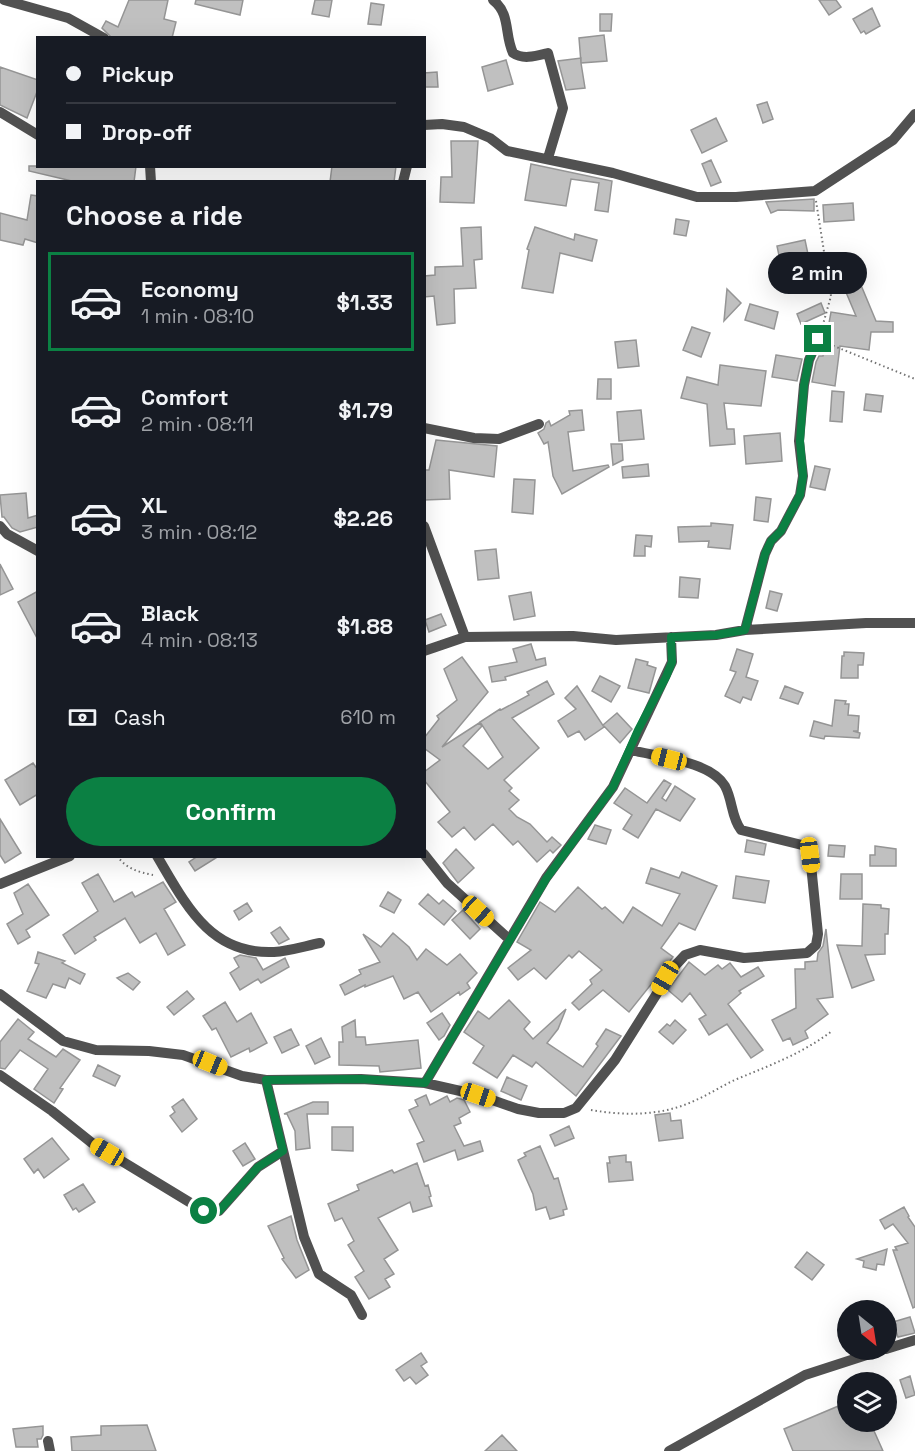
<!DOCTYPE html>
<meta charset="utf-8">
<style>
:root{--surface:#171b24;--page:#242831;--text:#f1f3f6;--muted:#9ea1a6;--line:#363941;--accent:#0b8043}
body{margin:0;font-family:"Space Grotesk",sans-serif;background:var(--page);color:var(--text);height:100vh;display:flex;flex-direction:column;font-size:22px;white-space:nowrap}
*{box-sizing:border-box;margin:0}
p{font-size:20px;color:var(--muted)}
.icon{flex:none;width:33px;height:33px;fill:none;stroke:currentColor;stroke-width:2;stroke-linecap:round;stroke-linejoin:round}
.map{position:relative;flex:1;overflow:hidden}
.drawer{position:absolute;left:36px;top:180px;width:390px;height:678px;display:flex;flex-direction:column;background:var(--surface);border-radius:0px;box-shadow:0 6px 24px #0002}
.drawer>*{flex:none}
.guide{position:absolute;left:36px;top:36px;width:390px;height:132px;border-radius:0px;box-shadow:0 6px 24px #0002;display:grid;align-content:center;height:132px;padding:0 30px;background:var(--surface)}
.needle{width:39px;rotate:150deg}
.fabs{position:absolute;left:837px;top:1300px;display:grid;gap:12px}
.fabs a{display:grid;place-items:center;width:60px;height:60px;border-radius:50%;background:var(--surface);box-shadow:0 6px 24px #0002;font-size:30px}
.end{position:absolute;width:27px;height:27px;margin:-14px;border:8px solid #0b8043;background:#fff;box-shadow:0 0 0 3px #fff}
.from{border-radius:50%}
.bubble{position:absolute;height:42px;border-radius:21px;background:var(--surface);box-shadow:0 6px 24px #0002;font-size:20px;font-weight:700;line-height:42px;text-align:center}
.car{position:absolute;width:18px;height:36px;margin:-18px -9px;border-radius:8px;box-shadow:0 0 4px 2px #0007;background:linear-gradient(#f5c518 24%,#345 0 40%,#f5c518 0 76%,#345 0 86%,#f5c518 0)}
.guide b{display:flex;align-items:center;gap:21px;height:57px;font-size:22px}
.guide b+b{border-top:2px solid var(--line)}
.guide i{width:15px;height:15px;background:var(--text)}
ul{padding:0;list-style:none}
li{display:flex;align-items:center;gap:18px;height:99px;margin:0 12px 9px;padding:0 18px;border:3px solid transparent;border-radius:0px}
li div{flex:1}
li b{display:block;font-size:22px}
li em{font-style:normal;font-weight:700}
li.on{border-color:var(--accent)}
li>.icon{width:54px;height:54px;stroke-width:1.5}
h2{padding:0 30px;font-size:27px;line-height:72px}
.pay{display:flex;align-items:center;gap:15px;height:66px;padding:0 30px;font-size:22px}
.pay p{margin-inline-start:auto}
.action{display:flex;gap:12px;margin-top:auto;padding:12px 30px}
.action a{flex:1;height:69px;border-radius:36px;background:var(--accent);color:#fff;font-size:24px;font-weight:700;line-height:69px;text-align:center}
.map>svg:first-child{display:block}
.building{fill:#c0c0c0;stroke:#959595;stroke-width:1.5}
.lines{fill:none;stroke-linecap:round;stroke-linejoin:round}
.path{stroke:#737373;stroke-width:2;stroke-dasharray:1.5 3;stroke-linecap:butt}
.street{stroke:#515151;stroke-width:10}
.route{stroke:#0b8043;stroke-width:8}
</style>
<div class="map">
<svg width="915" height="1451" viewBox="0 0 915 1451">
<rect width="100%" height="100%" fill="#fff"/>
<path class="building" d="M129 0H168L164 19 176 22 172 38 111 37 102 28 106 21 118 27Z
M196 0H243L240 15 195 4Z
M315 0H332L329 17 312 14Z
M819 0H836L841 7 829 15Z
M371 3 384 5 381 25 368 24Z
M872 8 880 26 866 34 864 31 861 33 853 19Z
M600 14H612L611 31H600Z
M604 35 607 61 581 63 585 88 566 90 558 61 581 58V63L579 38Z
M506 60 513 84 488 91 482 67Z
M0 67 38 80V89L27 118 0 105Z
M437 72 438 87H424V73Z
M767 102 773 119 763 123 757 105Z
M716 118 727 141 702 153 691 130Z
M451 141H478L474 203 440 202 441 177H452Z
M711 160 721 182 711 186 702 164Z
M531 164 612 181 608 212 595 210 599 183 571 179 566 206 525 200Z
M29 166H136L134 182H76L29 171Z
M332 166H396L394 182H330Z
M31 195 38 196V243L25 239 23 245 0 240V213L27 220Z
M814 199V211L778 210 771 213 766 202Z
M853 203 854 220 824 222 823 205Z
M676 219 689 221 686 236 674 234Z
M481 227 482 259 474 260 476 288 454 289 455 323 437 325 434 296 424 297V276L435 275V267L463 266 461 228Z
M535 227 574 240 575 234 597 240 592 261 560 253 553 293 522 288 529 250 527 249Z
M805 240 809 259 781 265 777 246Z
M858 278 876 321 893 322V332H871L869 350 840 346 835 386 812 382 816 362 819 356H823L831 312 856 316 843 285Z
M727 289 741 303 724 321Z
M821 303 825 313 801 324 797 314Z
M750 304 778 312 774 329 745 320Z
M692 327 710 333 701 357 683 350Z
M636 340 639 366 618 368 615 342Z
M776 355 802 359 797 381 772 377Z
M720 365 766 371 761 406 724 403 727 429H734L735 444 710 446 707 404 681 398 687 377 718 385Z
M598 379H611V399H597Z
M832 391 844 392 842 422 830 421Z
M866 394 883 396 881 412 864 410Z
M582 410 584 430 568 432 573 471 608 465 609 467 562 494 553 476 548 442 544 444 538 433 544 429 546 423 549 421 551 426 570 415 569 411Z
M641 410 644 439 619 441 617 412Z
M780 433 782 461 746 464 744 436Z
M436 440 497 446 494 477 449 470 450 499 424 500V470H429Z
M611 444H622L623 460 613 465Z
M648 464 649 476 623 478 622 467Z
M815 466 830 469 825 490 810 487Z
M514 479 535 480 533 514 512 512Z
M26 493 28 518 38 515V527L20 532 12 528 4 517H2L0 495Z
M756 497 771 499 768 522 754 520Z
M711 523 733 525 730 549 708 547 709 541 679 542 678 527 711 526Z
M636 535 652 536 651 547 645 546V556H634Z
M496 549 499 578 478 580 475 551Z
M0 564 13 589 0 595Z
M680 577 700 579 698 598 679 597Z
M38 591V640L18 602Z
M770 591 782 594 777 611 766 608Z
M531 592 535 616 514 620 509 596Z
M441 614 446 625 429 632 425 620Z
M531 644 536 660 545 658 546 665 505 677 506 680 492 682 489 667 517 662 513 649Z
M737 649 753 654 746 677 758 681 751 700 743 697 740 703 725 696 736 672 730 670Z
M844 652 864 653 863 665H858V678H841L842 656H844Z
M462 657 488 692 442 747 479 723 482 726 463 746 488 769 503 757 480 722 500 709 501 710 529 695 527 692 547 681 554 694 512 718 539 748 504 780 512 788 509 791 519 800 509 809 517 817 530 824 547 842 552 837 561 845 553 853 550 850 537 862 518 841 513 845 493 824 475 840 464 827 452 837 438 822 450 812 424 780V772L440 760 424 748V738L439 719 437 716 457 700 444 669Z
M636 659 648 662 647 665 656 668 649 693 628 688Z
M600 676 620 686 611 702 592 691Z
M577 686 604 727 585 740 579 731 568 737 558 721 576 709 565 698Z
M785 686 803 693 798 704 780 698Z
M835 700 846 701 845 704H849L848 715 859 716 858 731H853L860 733 859 738 825 736 824 739 810 736 814 721 832 726Z
M617 713 632 729 620 743 603 725Z
M33 763 38 770V794L20 805 5 780Z
M664 780 671 784 662 798 666 801 675 786 695 799 680 821 656 809 638 838 623 829 632 815 614 803 625 788 647 803Z
M0 819 21 853 5 863 0 855Z
M595 825 611 830 606 844 588 839Z
M747 840 766 844 764 855 745 852Z
M829 845 845 846 844 857 828 856Z
M875 846 896 849V866H870V855H875Z
M456 849 474 868 458 883 443 863Z
M198 856H219L195 871 189 862Z
M651 868 679 878 682 872 717 886 695 930 679 923 661 948 673 957 629 1012 603 990 579 1010 572 1003 592 984 590 980 602 970 579 951 572 958 569 955 546 979 534 968 518 980 508 968 531 950 517 942 540 902 555 912 578 887 602 909 605 907 623 923 633 907 662 926 680 894 646 883Z
M98 874 114 902 132 892 135 897 163 882 176 902 164 909 185 945 168 955 156 933 140 943 125 918 94 937 96 940 75 954 63 935 98 911 82 883Z
M841 874H862V899H840Z
M736 876 769 881 765 903 733 898Z
M28 884 49 915 26 930 30 937 18 944 7 924 23 914 14 893Z
M388 892 401 900 394 913 380 906Z
M428 894 439 904 443 900 456 911 444 925 419 904Z
M247 903 252 911 239 920 234 911Z
M863 904 881 905V908L889 909 888 934H885V954L865 955 874 980 852 988 837 945 862 946Z
M463 910 480 929 470 939 452 920Z
M280 927 289 939 279 944 271 933Z
M826 929 833 997 817 999 828 1014 805 1031 808 1038 793 1045 790 1038 783 1041 772 1020 796 1008 795 969H805V962L817 961 818 953 823 946Z
M393 933 409 947 417 960 426 949 447 965 460 954 477 973 467 983 470 988 460 995 459 992 431 1012 418 992 404 999 393 976 365 987V985L345 995 340 985 361 974 359 970 380 962 363 934 381 947Z
M38 952 65 961 62 963 85 974 80 984 69 978 65 988 53 984 46 998 27 991 39 964 35 963Z
M240 955 256 958 263 970 285 958 289 967 261 983 258 979 240 990 230 973 239 967 234 958Z
M689 962 705 975 718 965 722 969 730 963 741 977 758 967 764 976 739 991 741 993 728 1004 763 1050 751 1058 727 1024 709 1035 699 1019 706 1015 690 993 682 1002 668 990Z
M128 973 140 982 133 990 117 978Z
M187 991 194 999 174 1015 167 1007Z
M509 1000 530 1022 524 1029 533 1039 566 1009 558 1029 547 1043 583 1067 598 1046 596 1044 606 1029 621 1036 576 1096 536 1062 532 1067 513 1055 497 1078 473 1063 484 1046 464 1032 478 1011 489 1019Z
M225 1002 237 1022 251 1013 267 1043 250 1052 249 1048 231 1057 216 1028 212 1030 203 1016Z
M442 1013 450 1025 444 1036 439 1040 427 1023Z
M18 1019 34 1032 28 1039 56 1057 63 1049 80 1060 60 1088 63 1089 54 1103 34 1089 48 1069 20 1050 5 1069 0 1068V1042Z
M355 1020 356 1037H365L366 1045 418 1040 421 1068 380 1072 379 1066 339 1065V1042H343L342 1027Z
M675 1020 686 1030 673 1044 659 1032 667 1024 670 1026Z
M291 1029 299 1045 282 1053 274 1037Z
M321 1038 330 1057 315 1064 306 1046Z
M98 1065 120 1076 115 1086 93 1076Z
M507 1077 527 1086 521 1100 501 1091Z
M426 1095 430 1105 447 1096 450 1102 457 1098 464 1100 470 1112 459 1118 461 1123 454 1126 464 1146 480 1141 483 1151 458 1160 455 1150 424 1162 417 1144 424 1141 409 1110 418 1106 415 1100Z
M183 1099 197 1119 182 1132 170 1116 175 1112 172 1107Z
M313 1102H328V1114H307L310 1148 296 1150 295 1131 287 1114H284Z
M670 1113 671 1121 681 1120 683 1138 659 1141 655 1115Z
M569 1126 574 1138 555 1146 550 1135Z
M332 1127H353V1151L332 1150Z
M52 1138 69 1159 44 1178 38 1169 34 1173 24 1159Z
M245 1143 255 1159 243 1166 233 1151Z
M540 1146 554 1179 558 1178 567 1209 563 1210 564 1215 550 1219 546 1207 536 1210 533 1194 518 1160 526 1156 524 1153Z
M626 1155V1162H631L633 1180 609 1182 607 1163H610L609 1157Z
M417 1163 425 1186 428 1185 431 1196 429 1197 432 1206 413 1212 410 1202 378 1218 398 1250 384 1259 394 1274 385 1279 390 1287 369 1299 355 1277 364 1271 348 1245 354 1241 342 1218 335 1221 328 1204 359 1190 357 1185 392 1170 394 1173Z
M83 1184 95 1202 79 1212 76 1208 73 1210 64 1195Z
M904 1207 909 1216 908 1217 915 1227V1307L913 1308 893 1250H897L895 1247 908 1243 893 1224 885 1229 880 1220Z
M291 1216 297 1240 309 1270 296 1278 282 1259 284 1258 268 1226Z
M887 1249 884 1265 877 1264 876 1270 863 1267 864 1261 857 1259Z
M807 1252 824 1265 812 1280 795 1267Z
M910 1317 915 1333 898 1337 893 1322Z
M421 1353 427 1362 421 1366 428 1375 416 1384 410 1377 404 1381 396 1370Z
M910 1376 915 1395 906 1398 900 1380Z
M848 1402V1422H870L883 1451H793L784 1429Z
M147 1425 156 1451H72L71 1437 101 1435V1426Z
M43 1426V1435L41 1439H37L38 1447H16L13 1429Z
M502 1435 517 1451H485Z"/>
<g class="lines">
<path class="path" d="M816 201 831 296 822 328
M829 344 915 379
M117 856C127 869 138 872 153 875
M591 1110C626 1116 663 1116 696 1100 710 1094 723 1085 737 1079 771 1065 803 1053 832 1031"/>
<path class="street" d="M4 0 68 18 104 38
M493 0C511 14 504 34 513 53 523 60 536 56 548 53L563 108 548 158
M0 112 38 135
M424 125 442 124 464 127 490 138 507 151 613 173 697 197H736L815 191 893 140 915 114
M150 166 151 182
M403 182 407 166
M424 428 474 438 499 439 539 424
M0 526 7 534 38 551
M424 526 465 637
M745 630 765 554 771 541 781 531 800 495 803 476 799 441 804 385 809 360 818 339
M424 651 465 637 573 636 616 640 716 635 745 630 866 623H915
M424 854 447 883 509 939
M157 856C186 905 210 955 274 952 289 951 305 946 320 943
M0 884 70 856
M0 994 63 1041 96 1050 149 1051 183 1055 242 1076 266 1080 361 1079 425 1083 478 1095 518 1109 539 1113H564L576 1108 615 1060 673 968 685 955 700 950 744 958 807 953 816 945 818 934 810 855 806 846 741 830C731 817 733 801 725 786 710 761 658 757 631 750
M0 1075 52 1111 92 1143 204 1211H219L258 1167 283 1151
M266 1080 304 1237 319 1274 351 1295 362 1315
M425 1083 546 878 613 787 672 662 671 637
M886 1349 915 1340
M48 1441 50 1451
M669 1451 805 1375 882 1350"/>
</g>
<g class="lines">
<path class="route" d="M204 1211H219L258 1167 283 1151 266 1080 361 1079 425 1083 546 879 613 787 638 730 666 677 672 662 671 637 716 635 745 630 765 554 771 541 781 531 800 495 803 476 800 441 804 385 809 360 818 339"/>
</g>
</svg>
<div class="fabs">
<a><svg class="needle" viewBox="-14 -14 28 28"><path d="M0-13l5 13h-10z" fill="#e53935"/><path d="M0 13l5-13h-10z" fill="#9ea1a6"/></svg></a>
<a><svg class="icon" aria-label="layers" viewBox="0 0 24 24"><path d="M12 4l9 5-9 5-9-5zM3 14l9 5 9-5"/></svg></a>
</div>
<i class="end from" style="left:204px;top:1211px"></i>
<i class="end" style="left:818px;top:339px"></i>
<div class="bubble" style="left:768px;top:252px;width:99px">2 min</div>
<i class="car" style="left:669px;top:759px;rotate:284deg"></i>
<i class="car" style="left:810px;top:855px;rotate:173deg"></i>
<i class="car" style="left:478px;top:911px;rotate:132deg"></i>
<i class="car" style="left:665px;top:978px;rotate:210deg"></i>
<i class="car" style="left:210px;top:1063px;rotate:112deg"></i>
<i class="car" style="left:478px;top:1095px;rotate:109deg"></i>
<i class="car" style="left:107px;top:1152px;rotate:301deg"></i>
<div class="guide">
<b><i class="from"></i>Pickup</b>
<b><i></i>Drop-off</b>
</div>
<section class="drawer">
<h2>Choose a ride</h2>
<ul>
<li class="on"><svg class="icon" aria-label="car" viewBox="0 0 24 24"><path d="M5 17H2v-5l4-1 3-4h7l3 4 3 1v5h-3M9 17h6M6 11h13"/><circle cx="7" cy="17" r="2"/><circle cx="17" cy="17" r="2"/></svg><div><b>Economy</b><p>1 min · 08:10</p></div><em>$1.33</em></li>
<li><svg class="icon" aria-label="car" viewBox="0 0 24 24"><path d="M5 17H2v-5l4-1 3-4h7l3 4 3 1v5h-3M9 17h6M6 11h13"/><circle cx="7" cy="17" r="2"/><circle cx="17" cy="17" r="2"/></svg><div><b>Comfort</b><p>2 min · 08:11</p></div><em>$1.79</em></li>
<li><svg class="icon" aria-label="car" viewBox="0 0 24 24"><path d="M5 17H2v-5l4-1 3-4h7l3 4 3 1v5h-3M9 17h6M6 11h13"/><circle cx="7" cy="17" r="2"/><circle cx="17" cy="17" r="2"/></svg><div><b>XL</b><p>3 min · 08:12</p></div><em>$2.26</em></li>
<li><svg class="icon" aria-label="car" viewBox="0 0 24 24"><path d="M5 17H2v-5l4-1 3-4h7l3 4 3 1v5h-3M9 17h6M6 11h13"/><circle cx="7" cy="17" r="2"/><circle cx="17" cy="17" r="2"/></svg><div><b>Black</b><p>4 min · 08:13</p></div><em>$1.88</em></li>
</ul>
<div class="pay"><svg class="icon" aria-label="cash" viewBox="0 0 24 24"><path d="M3 7h18v10H3z"/><circle cx="12" cy="12" r="2"/></svg>Cash<p>610 m</p></div>
<div class="action"><a>Confirm</a></div>
</section>
</div>
